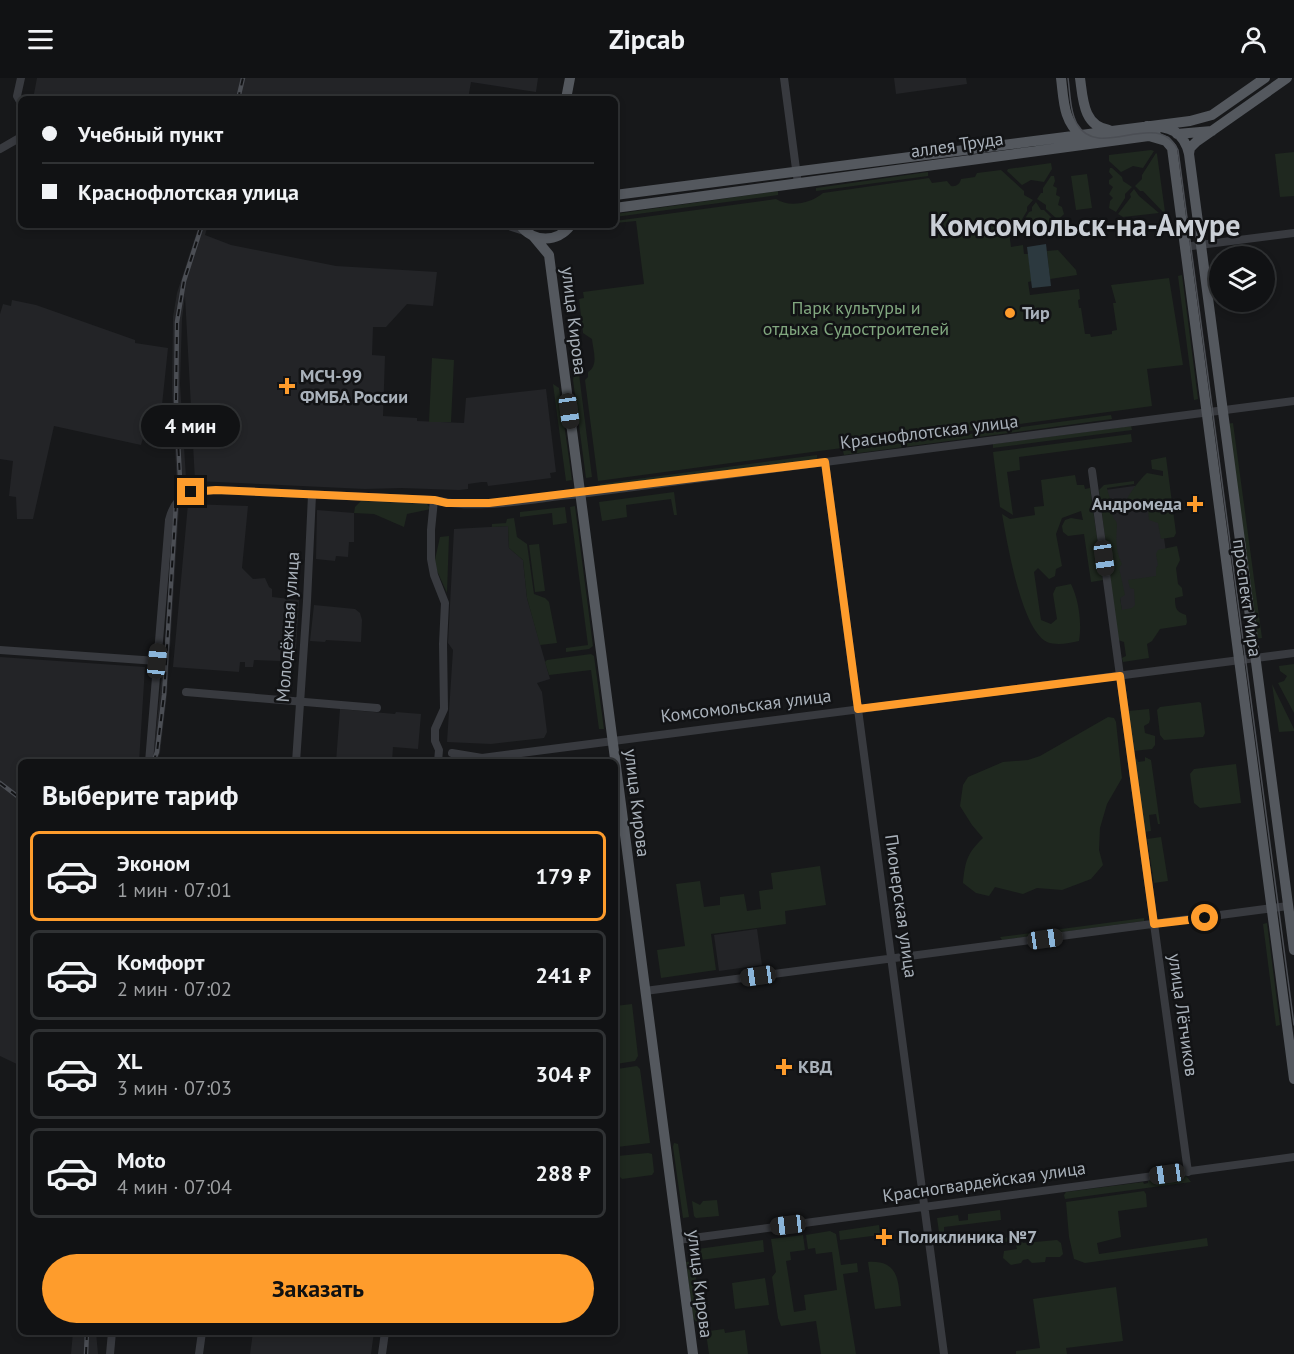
<!DOCTYPE html>
<html lang="ru">
<meta charset="utf-8">
<style>
:root{--surface:#111214;--page:#1a1b1d;--text:#f1f3f6;--muted:#9c9ea0;--line:#303234;--accent:#fe9c2c}
body{margin:0;font-family:"PT Sans",sans-serif;background:var(--page);color:var(--text);height:100vh;display:flex;flex-direction:column;font-size:22px;white-space:nowrap}
*{box-sizing:border-box;margin:0}
p{font-size:20px;color:var(--muted)}
.icon{flex:none;width:33px;height:33px;fill:none;stroke:currentColor;stroke-width:2;stroke-linecap:round;stroke-linejoin:round}
.map{position:relative;flex:1;overflow:hidden}
.details{position:absolute;left:18px;top:681px;width:600px;height:576px;display:flex;flex-direction:column;background:var(--surface);border-radius:9px;box-shadow:0 3px 9px #0003,0 0 0 2px var(--line)}
.details>*{flex:none}
.top-card{position:absolute;left:18px;top:18px;width:600px;height:132px;border-radius:9px;box-shadow:0 3px 9px #0003,0 0 0 2px var(--line);display:grid;align-content:center;height:132px;padding:0 24px;background:var(--surface)}
.buttons{position:absolute;left:1209px;top:168px;display:grid;gap:12px}
.buttons a{display:grid;place-items:center;width:66px;height:66px;border-radius:50%;background:var(--surface);box-shadow:0 3px 9px #0003,0 0 0 2px var(--line);font-size:30px}
.end{position:absolute;width:27px;height:27px;margin:-14px;border:8px solid #fe9c2c;background:#111;box-shadow:0 0 0 3px #111}
.from{border-radius:50%}
.bubble{position:absolute;height:42px;border-radius:21px;background:var(--surface);box-shadow:0 3px 9px #0003,0 0 0 2px var(--line);font-size:20px;font-weight:800;line-height:42px;text-align:center}
.car{position:absolute;width:18px;height:36px;margin:-18px -9px;border-radius:8px;box-shadow:0 0 4px 2px #0007;background:linear-gradient(#222 24%,#8ab4d8 0 40%,#222 0 76%,#8ab4d8 0 86%,#222 0)}
.top-card b{display:flex;align-items:center;gap:21px;height:57px;font-size:22px}
.top-card b+b{border-top:2px solid var(--line)}
.top-card i{width:15px;height:15px;background:var(--text)}
ul{padding:0;list-style:none}
li{display:flex;align-items:center;gap:18px;height:90px;margin:0 12px 9px;padding:0 12px;border:3px solid var(--line);border-radius:9px}
li div{flex:1}
li b{display:block;font-size:22px}
li em{font-style:normal;font-weight:800}
li.on{border-color:var(--accent)}
li>.icon{width:54px;height:54px;stroke-width:1.5}
h2{padding:0 24px;font-size:27px;line-height:72px}
.button{display:flex;gap:12px;margin-top:auto;padding:12px 24px}
.button a{flex:1;height:69px;border-radius:36px;background:var(--accent);color:#111;font-size:24px;font-weight:800;line-height:69px;text-align:center}
header{display:flex;justify-content:space-between;align-items:center;height:78px;padding:0 24px;background:var(--surface);font-size:27px;font-weight:800}
.map>svg:first-child{display:block}
.built{fill:#232427}
.green{fill:#1f281f}
.water{fill:#2c393f}
.lines{fill:none;stroke-linecap:round;stroke-linejoin:round}
.minor{stroke:#383a3f;stroke-width:8}
.major{stroke:#54585e;stroke-width:10}
.tram{stroke:#4b4e54;stroke-width:1.5}
.rail-casing{stroke:#4b4e54;stroke-width:4.5}
.rail{stroke:#121315;stroke-width:2;stroke-dasharray:7;stroke-linecap:butt}
.route{stroke:#fe9c2c;stroke-width:8}
.poi-dot{fill:#fe9c2c;stroke:#121315;stroke-width:2}
.labels{text-anchor:middle;stroke-width:5;stroke-linejoin:round;paint-order:stroke}
.street-label{font-size:18px;fill:#a9b1ba;stroke:#121315}
.park-label{font-size:18px;fill:#81a77f;stroke:#121315}
.poi-label{font-size:18px;font-weight:bold;fill:#a9b1ba;stroke:#121315;text-anchor:start}
.town-label{font-size:30px;font-weight:bold;fill:#cacfd6;stroke:#121315}
</style>
<header><svg class="icon" aria-label="menu" viewBox="0 0 24 24"><path d="M4 6h16M4 12h16M4 18h16"/></svg>Zipcab<svg class="icon" aria-label="person" viewBox="0 0 24 24"><circle cx="12" cy="8" r="4"/><path d="M4 21q1-7 8-7t8 7"/></svg></header>
<div class="map">
<svg width="1294" height="1276" viewBox="0 0 1294 1276">
<rect width="100%" height="100%" fill="#17181a"/>
<path class="built" d="M37 0H538L536 14 471 4 468 21H33Z
M894 0H966L967 6 896 16Z
M199 147H208L205 157 231 167 336 188 437 194 433 228 407 226 386 249H373L372 277 385 278 383 338 417 340V343L464 345 466 320 546 311 556 394 550 395 551 400 488 408 487 404H482L468 406V411L459 412 401 410 365 411 195 403 185 218 182 241 180 306 186 400 179 430 167 617 160 675 156 684H150L154 673 166 555 173 433 177 410 172 310 173 239 177 215Z
M12 222 36 227 135 262V265L168 270 160 346H147L141 367 54 348 33 441H17L16 419 9 418 13 383 0 381V236L3 226 11 228Z
M1156 405 1173 522 1123 541 1105 412Z
M188 426 248 428 242 490 253 501 265 500 269 509 272 511V519L299 522 296 571 281 574 280 583 254 582 253 589H245V584H240L239 594 173 589Z
M317 432 354 435V464H349L348 479 336 478 335 483 316 481Z
M508 448 509 470 523 482 527 520 550 601 537 605 542 614 547 654 544 660 491 666 447 664 453 572 448 565 454 451Z
M314 527 355 531 360 535 362 542 361 564 326 562 325 564 310 563Z
M0 579 145 589 139 684H21V988L0 978Z
M340 631 395 636 396 634 421 636 418 671 393 669 392 684H336Z
M757 851 762 887 719 893 714 857Z
M73 1254H96L98 1276H71Z
M253 1254H374L371 1276H250Z"/>
<path class="green" d="M1151 72 1154 73 1143 90 1133 88 1121 94 1109 83V77Z
M1294 74V118L1280 119 1275 76Z
M1156 75 1157 76 1165 134H1163L1143 113H1140L1135 108 1142 101V97Z
M1051 85 1052 91 1044 104 1031 102 1022 107 1007 93 1008 91Z
M1110 90H1112L1122 99 1123 103 1132 109 1125 116V120L1116 134 1109 130 1110 123 1113 120 1109 116 1113 109 1109 106V102L1113 99 1109 94Z
M1001 92 1024 113V117L1033 122 1027 129V133L1015 153 1009 154 1011 169 1023 167 1024 176H1028L1032 203 1028 204 1030 217 1079 211 1080 221 1078 222 1079 230H1081L1085 256H1090L1091 259 1112 256V253L1117 252 1113 225H1116L1111 207 1169 200 1183 287 1147 291 1152 328 598 403 585 302 588 299V294C599 287 593 272 592 261L583 255 579 221 584 220 583 214 644 206 636 143 615 145V143L776 121C789 130 812 125 823 115L929 100 932 105 947 103 951 108C956 109 960 106 961 101L975 99 977 95Z
M928 94V98L816 113V110Z
M1087 96 1092 130 1076 132 1071 98Z
M1051 98H1054L1055 103 1053 108 1057 110 1056 117 1060 119 1058 127 1062 129 1064 136 1058 142 1046 131V127L1037 121 1041 115H1043V110Z
M1134 111 1139 118 1159 135 1123 139 1118 136 1131 119 1130 116Z
M778 113V117L615 139V136Z
M1036 124 1041 132H1044L1056 144 1052 148 1018 152 1029 134 1032 133V129Z
M1058 172 1076 192 1077 197 1050 201 1047 173Z
M1182 197 1198 321 1194 322 1178 198Z
M432 280 454 282 451 344H429Z
M578 288 592 399 586 400 573 302 575 289Z
M553 306 559 310 572 402 566 403Z
M1111 337 1112 341 844 377 843 373Z
M1233 345 1262 560 1255 561 1227 346Z
M1131 348 1132 352 993 370V366Z
M1131 356 1132 364 1019 379 1020 392 1007 394 1013 437 1000 429 993 374Z
M817 377V381L600 411V406Z
M1166 379 1176 455 1174 459 1161 461 1158 445 1149 442 1148 431 1142 428 1133 430 1125 427C1126 419 1140 401 1147 395L1163 398V393L1152 391 1151 382Z
M1075 397 1077 407H1084L1085 411 1090 410 1103 502 1091 504 1084 456 1068 458 1063 454 1062 448 1065 442 1071 440 1083 442 1081 433 1062 440 1056 456 1062 488 1056 491 1055 498 1049 501 1038 490 1034 494 1041 542 1051 546 1057 541 1053 516 1056 509 1071 506C1079 522 1082 546 1079 563 1069 565 1057 568 1047 564 1021 551 1007 463 1002 436L1010 441 1035 437 1034 429 1044 428 1041 402Z
M1134 403V406L1107 410C1108 417 1112 423 1112 429 1113 436 1110 432 1113 439 1115 443 1117 442 1117 448 1116 463 1115 471 1122 486L1119 490 1125 517 1120 520 1122 532 1132 530 1135 527 1134 511 1130 510 1128 502 1156 498V490L1158 487 1156 476 1158 472 1177 468 1180 482 1176 490 1178 506 1182 510 1183 518 1175 520C1175 530 1176 534 1186 537L1187 544 1186 547 1160 551 1152 563 1147 566 1149 580 1123 584 1122 580 1126 578 1124 564 1118 562 1099 412 1104 407Z
M674 414 677 437H674L671 421 626 427 627 439 602 443 599 424Z
M361 423 427 426 431 431 407 436 404 449 374 436 354 435 355 429Z
M575 428 593 568 589 571 566 574V570L588 567 570 429Z
M565 429 567 445 553 447 552 435 520 439V434Z
M514 440 517 459 527 466 534 516 545 520 549 524 557 565 540 567 527 520 523 482 509 470 508 448 492 449V446L506 445 507 441Z
M449 458 447 515 434 486 440 459Z
M539 466 545 513 535 514 529 467Z
M591 576 594 578 604 651H599L591 592 549 597 545 584 547 582Z
M1294 586V635L1278 605 1284 603 1287 598 1280 593 1279 588Z
M1272 606 1294 651V653L1279 654Z
M1199 624 1201 625 1205 655 1203 659 1164 662 1160 657 1157 632 1160 629Z
M1149 631 1150 641 1149 645 1144 648 1145 655 1155 658V667L1152 671 1133 673 1128 633Z
M1108 639 1114 640 1116 644 1122 700 1107 726 1100 750 1099 772 1103 787 1091 801 1062 812 1037 810 1023 816 995 809 989 818 976 815 963 805C965 784 967 775 983 760L972 747 960 728 963 707 968 699 1003 684 1028 682 1040 678Z
M1145 679 1151 682 1160 746H1158L1156 736 1149 737 1151 753 1144 754 1134 682 1137 681 1138 684 1145 683Z
M1236 686 1241 725 1200 730 1194 725 1190 696 1194 691Z
M1161 759 1168 803 1154 805 1147 761Z
M820 788 826 827 785 833 786 846 711 856 716 892 661 900 657 872 685 868 676 806 700 803 704 829 720 827V819L744 816 747 833 761 831 759 813 773 811 771 795Z
M1144 840V843L1002 862 1000 859Z
M1267 845 1280 947 1276 948 1263 846Z
M632 926 638 978 635 983 616 986 615 928Z
M637 988 640 991 650 1065 617 1069 615 1067V1011L619 1010 617 991Z
M674 1065 678 1066 689 1139 683 1140 673 1069Z
M648 1075 652 1076 654 1094 652 1097 622 1101 619 1098 616 1081 618 1078Z
M1186 1098 1191 1104 1065 1121 1064 1117 1066 1114 1143 1104 1144 1106 1148 1105V1103Z
M1144 1113 1146 1116 1147 1129 1118 1133 1121 1159 1097 1165 1099 1176 1207 1160 1208 1168 1085 1185 1074 1181 1069 1159 1066 1124Z
M717 1122 719 1138 696 1140 694 1138 692 1123 700 1127 703 1123Z
M1000 1132 1001 1142 944 1149V1154H939L937 1140 958 1137 959 1143 968 1142V1136Z
M879 1147 880 1157 840 1162 839 1153Z
M830 1153 836 1156 841 1187 857 1185 858 1194 843 1196 856 1276H821L816 1243 781 1248 778 1240 772 1199 776 1194 771 1161 803 1157 805 1172 790 1174 791 1182 786 1183 794 1234 806 1232 804 1217 837 1212 832 1174 816 1176 815 1170 808 1171 806 1157Z
M1009 1158 1017 1159 1023 1165 1057 1162 1061 1165 1063 1176 1060 1179H1046L1045 1184 1032 1185 1028 1181 1023 1182 1021 1185 1011 1187 1003 1180 1004 1173 1017 1171 1015 1163 1004 1164V1161Z
M763 1162 764 1174 700 1182 698 1171Z
M694 1183 702 1246H698L693 1240 686 1184Z
M868 1184C900 1182 898 1204 901 1228L875 1231Z
M765 1200 769 1227 735 1231 732 1205Z
M1116 1209 1123 1263 1066 1270 1067 1276H1016V1273L1040 1270 1033 1221Z
M724 1251 725 1255 745 1252 748 1276H709L706 1255 709 1253Z"/>
<path class="water" d="M1046 166 1051 208 1032 210 1027 169Z"/>
<g class="lines">
<path class="minor" d="M21 0 17 18 21 25
M784 0 798 106
M0 71 21 59
M506 147 524 153
M1184 169 1294 155
M825 384 944 1276
M1092 393 1188 1094
M434 422 431 452V481L434 497 445 525 443 566 444 631 435 651V663L439 672 438 684
M0 572 157 583
M186 614 377 630
M452 675 482 680 1294 575
M149 684 169 442C176 414 191 414 216 412L434 422C480 433 533 420 580 416L1294 323
M296 684 307 523 312 417
M645 913 1288 828
M678 1162 1294 1079
M110 1276 112 1254
M199 1276 202 1254
M382 1276 385 1254"/>
<path class="major" d="M1061 0C1064 24 1063 42 1082 59
M1080 0C1083 21 1083 48 1109 52
M566 21 570 0
M1147 48C1169 48 1184 53 1189 76L1294 872
M1177 56 1212 53
M1149 58 1166 63 1172 70 1294 1001
M1189 76 1190 70 1196 64 1287 0
M615 117 1190 43 1212 37 1265 0
M615 130 1156 57
M520 147C534 165 557 165 571 147
M534 159 549 177 693 1276"/>
<path class="tram" d="M1068 0C1070 15 1070 33 1077 46 1099 84 1157 29 1178 72L1294 947"/>
<defs>
<path id="rail" d="M238 21 243 0
M153 684 157 674 164 617 176 425 180 401 176 323 177 244 184 203 202 147
M0 705 21 721
M86 1276 87 1254"/>
</defs>
<use href="#rail" class="rail-casing"/>
<use href="#rail" class="rail"/>
</g>
<g class="lines">
<path class="route" d="M191 414 216 412 434 422 447 425H489L825 384 858 631 1120 598 1154 846 1205 840"/>
</g>
<g class="poi-dot">
<circle cx="1010" cy="235" r="6"/>
<path d="M284 299h6v6h6v6h-6v6h-6v-6h-6v-6h6z"/>
<path d="M1192 417h6v6h6v6h-6v6h-6v-6h-6v-6h6z"/>
<path d="M781 980h6v6h6v6h-6v6h-6v-6h-6v-6h6z"/>
<path d="M881 1150h6v6h6v6h-6v6h-6v-6h-6v-6h6z"/>
</g>
<g class="labels">
<g class="street-label">
<text transform="translate(957 67) rotate(-8)" y="6">аллея Труда</text>
<text transform="translate(574 243) rotate(83)" y="6">улица Кирова</text>
<text transform="translate(929 354) rotate(-7)" y="6">Краснофлотская улица</text>
<text transform="translate(1247 520) rotate(82)" y="6">проспект Мира</text>
<text transform="translate(288 549) rotate(-86)" y="6">Молодёжная улица</text>
<text transform="translate(746 628) rotate(-7)" y="6">Комсомольская улица</text>
<text transform="translate(637 725) rotate(83)" y="6">улица Кирова</text>
<text transform="translate(901 828) rotate(82)" y="6">Пионерская улица</text>
<text transform="translate(1183 937) rotate(82)" y="6">улица Лётчиков</text>
<text transform="translate(984 1104) rotate(-8)" y="6">Красногвардейская улица</text>
<text transform="translate(700 1206) rotate(83)" y="6">улица Кирова</text>
</g>
<g class="park-label">
<text x="856" y="236">Парк культуры и<tspan x="856" dy="21">отдыха Судостроителей</tspan></text>
</g>
<g class="poi-label">
<text x="1022" y="241">Тир</text>
<text x="300" y="304">МСЧ-99<tspan x="300" dy="21">ФМБА России</tspan></text>
<text x="1182" y="432" text-anchor="end">Андромеда</text>
<text x="798" y="995">КВД</text>
<text x="898" y="1165">Поликлиника №7</text>
</g>
<g class="town-label">
<text x="1085" y="158">Комсомольск-на-Амуре</text>
</g>
</g>
</svg>
<div class="buttons">
<a><svg class="icon" aria-label="layers" viewBox="0 0 24 24"><path d="M12 4l9 5-9 5-9-5zM3 14l9 5 9-5"/></svg></a>
</div>
<i class="end from" style="left:1205px;top:840px"></i>
<i class="end" style="left:191px;top:414px"></i>
<div class="bubble" style="left:141px;top:327px;width:99px">4 мин</div>
<i class="car" style="left:569px;top:333px;rotate:172deg"></i>
<i class="car" style="left:1104px;top:480px;rotate:172deg"></i>
<i class="car" style="left:157px;top:583px;rotate:6deg"></i>
<i class="car" style="left:1045px;top:861px;rotate:82deg"></i>
<i class="car" style="left:758px;top:898px;rotate:262deg"></i>
<i class="car" style="left:1167px;top:1096px;rotate:262deg"></i>
<i class="car" style="left:788px;top:1147px;rotate:263deg"></i>
<div class="top-card">
<b><i class="from"></i>Учебный пункт</b>
<b><i></i>Краснофлотская улица</b>
</div>
<section class="details">
<h2>Выберите тариф</h2>
<ul>
<li class="on"><svg class="icon" aria-label="car" viewBox="0 0 24 24"><path d="M5 17H2v-5l4-1 3-4h7l3 4 3 1v5h-3M9 17h6M6 11h13"/><circle cx="7" cy="17" r="2"/><circle cx="17" cy="17" r="2"/></svg><div><b>Эконом</b><p>1 мин · 07:01</p></div><em>179 ₽</em></li>
<li><svg class="icon" aria-label="car" viewBox="0 0 24 24"><path d="M5 17H2v-5l4-1 3-4h7l3 4 3 1v5h-3M9 17h6M6 11h13"/><circle cx="7" cy="17" r="2"/><circle cx="17" cy="17" r="2"/></svg><div><b>Комфорт</b><p>2 мин · 07:02</p></div><em>241 ₽</em></li>
<li><svg class="icon" aria-label="car" viewBox="0 0 24 24"><path d="M5 17H2v-5l4-1 3-4h7l3 4 3 1v5h-3M9 17h6M6 11h13"/><circle cx="7" cy="17" r="2"/><circle cx="17" cy="17" r="2"/></svg><div><b>XL</b><p>3 мин · 07:03</p></div><em>304 ₽</em></li>
<li><svg class="icon" aria-label="car" viewBox="0 0 24 24"><path d="M5 17H2v-5l4-1 3-4h7l3 4 3 1v5h-3M9 17h6M6 11h13"/><circle cx="7" cy="17" r="2"/><circle cx="17" cy="17" r="2"/></svg><div><b>Moto</b><p>4 мин · 07:04</p></div><em>288 ₽</em></li>
</ul>
<div class="button"><a>Заказать</a></div>
</section>
</div>
